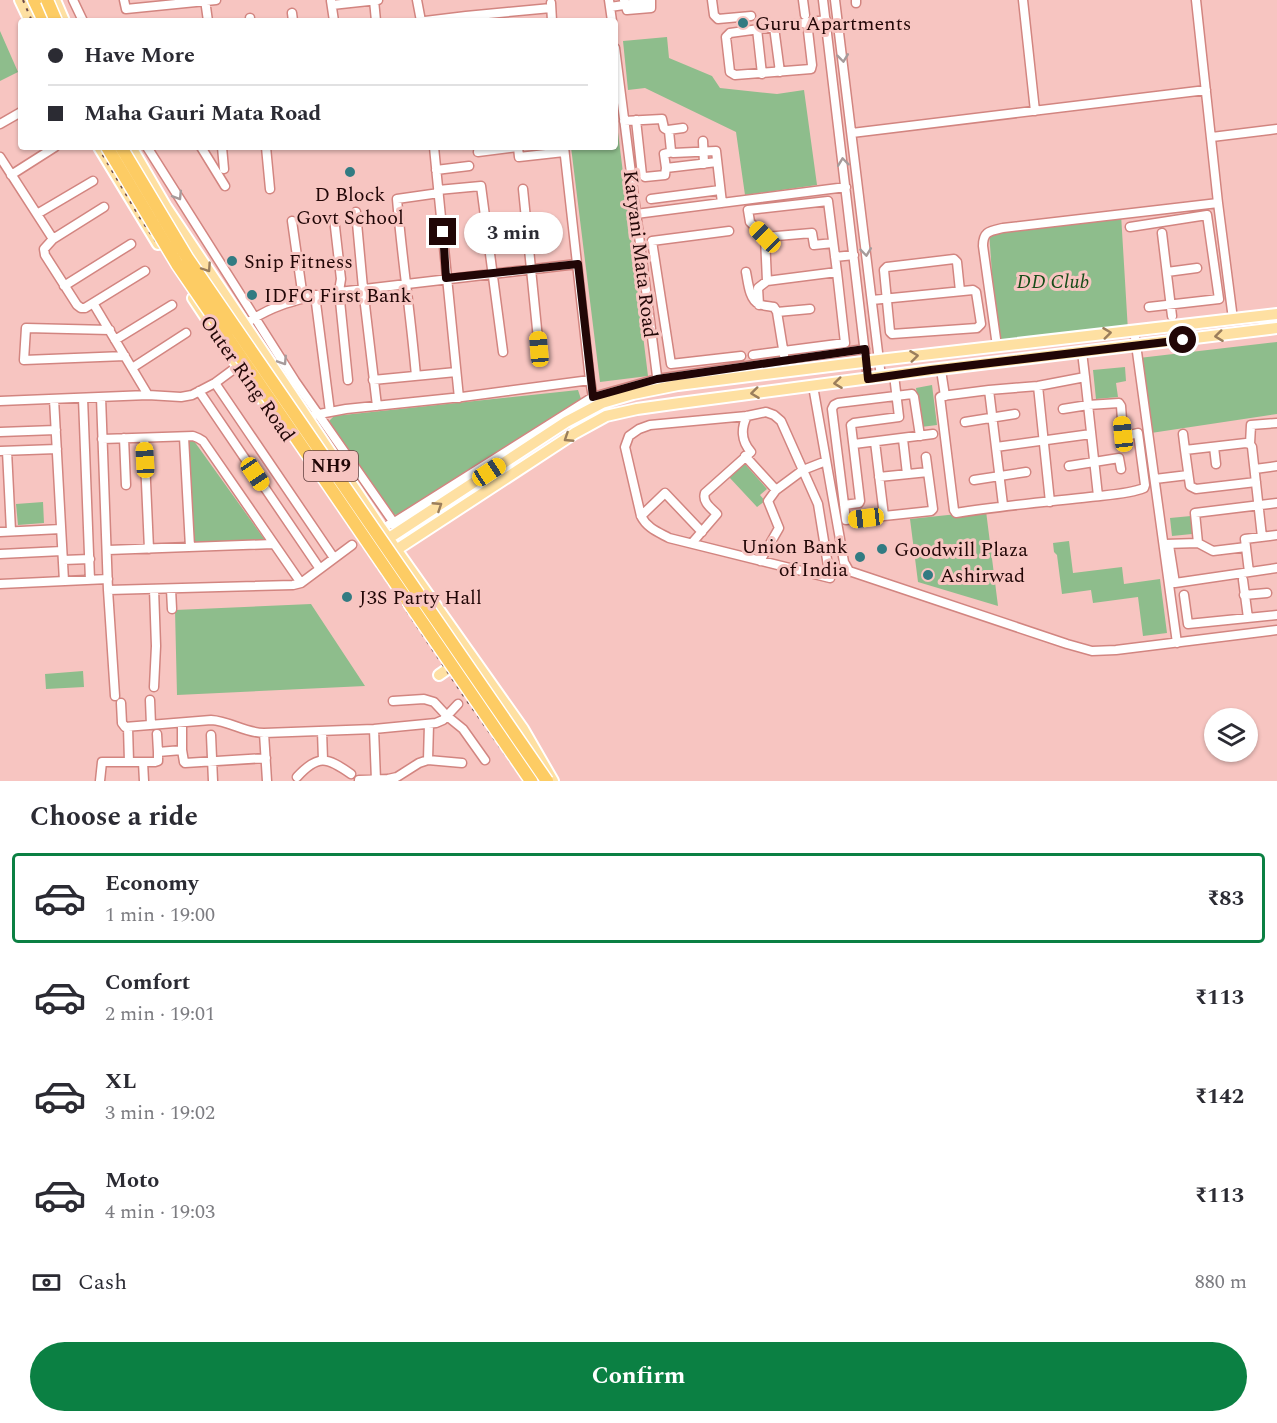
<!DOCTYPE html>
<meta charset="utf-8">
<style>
:root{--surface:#fff;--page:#f2f2f3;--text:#2b2b33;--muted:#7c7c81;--line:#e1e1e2;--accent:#0b8043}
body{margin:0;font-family:Spectral,serif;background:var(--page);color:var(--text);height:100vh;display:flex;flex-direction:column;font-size:22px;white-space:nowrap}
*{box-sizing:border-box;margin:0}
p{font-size:20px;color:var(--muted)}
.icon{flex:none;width:33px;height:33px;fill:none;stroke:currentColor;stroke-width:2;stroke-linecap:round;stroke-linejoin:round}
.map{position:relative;height:781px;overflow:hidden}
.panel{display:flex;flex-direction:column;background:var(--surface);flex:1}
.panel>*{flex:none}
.top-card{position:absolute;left:18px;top:18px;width:600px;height:132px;border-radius:6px;box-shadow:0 2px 4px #0004;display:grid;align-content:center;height:132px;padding:0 30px;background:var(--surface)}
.buttons{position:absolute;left:1204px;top:708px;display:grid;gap:12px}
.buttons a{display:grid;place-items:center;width:54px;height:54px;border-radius:50%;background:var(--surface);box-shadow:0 2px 4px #0004;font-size:30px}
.end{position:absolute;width:27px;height:27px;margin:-14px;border:8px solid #210606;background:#fff;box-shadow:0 0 0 3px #fff}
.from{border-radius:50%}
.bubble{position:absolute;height:42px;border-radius:21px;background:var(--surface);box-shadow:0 2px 4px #0004;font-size:20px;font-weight:700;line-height:42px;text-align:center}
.car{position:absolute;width:18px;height:36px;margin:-18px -9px;border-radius:8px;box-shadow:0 0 4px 2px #0007;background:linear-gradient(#f5c518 24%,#345 0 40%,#f5c518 0 76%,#345 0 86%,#f5c518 0)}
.top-card b{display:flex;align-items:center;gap:21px;height:57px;font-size:22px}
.top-card b+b{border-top:2px solid var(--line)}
.top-card i{width:15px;height:15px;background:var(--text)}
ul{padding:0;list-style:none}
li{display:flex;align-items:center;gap:18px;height:90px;margin:0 12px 9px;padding:0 18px;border:3px solid transparent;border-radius:6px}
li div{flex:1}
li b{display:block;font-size:22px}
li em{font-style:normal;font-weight:700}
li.on{border-color:var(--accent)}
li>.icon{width:54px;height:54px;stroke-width:1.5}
h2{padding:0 30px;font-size:27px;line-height:72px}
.pay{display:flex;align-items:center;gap:15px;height:66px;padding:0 30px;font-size:22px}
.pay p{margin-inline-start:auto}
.action{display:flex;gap:12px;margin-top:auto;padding:12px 30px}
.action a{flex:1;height:69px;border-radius:36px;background:var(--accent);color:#fff;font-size:24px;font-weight:700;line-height:69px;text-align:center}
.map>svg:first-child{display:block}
.green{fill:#8ebd8c}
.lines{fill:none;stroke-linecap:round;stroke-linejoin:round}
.minor-casing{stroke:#d28580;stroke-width:11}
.major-casing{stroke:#fff;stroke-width:14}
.highway-casing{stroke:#fff;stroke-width:15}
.minor{stroke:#fff;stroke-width:8}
.major{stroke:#fee0a2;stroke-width:10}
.highway{stroke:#fdcc64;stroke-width:12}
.rail{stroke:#6e4b49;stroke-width:2;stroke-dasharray:3 6;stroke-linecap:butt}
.highway-bridge-casing{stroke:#fff;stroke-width:15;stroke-linecap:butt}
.highway-bridge{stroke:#fdcc64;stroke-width:12}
.oneway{stroke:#a69b9b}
.oneway2{stroke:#9b7e5c}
.route{stroke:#210606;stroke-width:8}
.poi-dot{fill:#327b82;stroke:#f7c5c1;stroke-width:2}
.labels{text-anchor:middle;stroke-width:6;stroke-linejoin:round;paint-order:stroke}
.shield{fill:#f7c5c1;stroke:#613f3e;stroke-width:1.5}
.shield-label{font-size:18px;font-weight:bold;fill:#210606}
.poi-label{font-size:20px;fill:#210606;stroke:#f7c5c1;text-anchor:start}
.street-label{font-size:20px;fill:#210606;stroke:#f7c5c1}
.park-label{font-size:20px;font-style:italic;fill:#164d18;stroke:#f7c5c1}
</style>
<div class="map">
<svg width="1277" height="781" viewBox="0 0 1277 781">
<rect width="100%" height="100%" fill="#f7c5c1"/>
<path class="green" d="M0 31 18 72 0 81Z
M667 37 669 58 712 76 720 88 777 94 804 90 817 185 745 195 736 132 645 88 628 90 623 41Z
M615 108 648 376 600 382 571 147H615Z
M1121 214 1128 331 997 346 989 231Z
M1277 342V414L1151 433 1139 358Z
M1125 367 1126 381 1116 383 1118 397 1096 399 1093 370Z
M932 385 937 425 921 427 916 388Z
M578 390 581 399 408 513 394 515 387 508 329 421 334 416Z
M185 440 194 441 265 540 190 542Z
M744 463 767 489 760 495 765 501 757 507 729 477Z
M43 502 44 523 18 525 16 504Z
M986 511 998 606 918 582 910 519Z
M1191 516 1192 534 1172 536 1170 518Z
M1069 541 1073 573 1122 567 1124 584 1160 579 1167 633 1143 636 1138 597 1093 603 1091 590 1062 594 1057 555 1054 552 1053 543Z
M311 604 365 686 177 695 175 610Z
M83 671 84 687 46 689 45 674Z"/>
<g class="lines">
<defs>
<path id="minor" d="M73 0 83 21
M124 0 126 9 216 0
M205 0 208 21
M374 0 376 21
M417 0 421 21
M609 0 612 21
M624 0 627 10 651 8V0
M712 0 714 15 718 19 751 16
M803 0 805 15
M823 0 868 379
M835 0 881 377
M856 0V3
M1023 0 1035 111
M1196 0 1218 203 1233 319
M331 1 334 21
M551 3 552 21
M332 5 378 0
M610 7 644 2
M292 13 293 21
M250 18V21
M425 21 466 16
M464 21V18L466 16 551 8
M807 22 812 65 811 69 735 75 730 72 726 37 730 33 826 20
M774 27 780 72
M757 29 762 74
M615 48 658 384
M636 120 642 175 645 177 665 175 666 168 717 162
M624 121 662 119 664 128 669 131 671 151 673 153 716 151 722 203
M0 124 21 112
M668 130 683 128
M852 133 1206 90
M1212 137 1277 129
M703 141 704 164
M147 147 295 381 408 543
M201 147 225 186
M222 147 224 169
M266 147 270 189
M434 147 459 398
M518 147 519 157 564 152
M564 147 590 380 594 403
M478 152 518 147
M0 157 53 239
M666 168 664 154 672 152
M436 170 469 166
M11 175 55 147
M523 189 539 349
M438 190 481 186 503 352
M651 199 720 190
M104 207 53 239 44 249 45 255 77 305 81 308H85L145 271
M356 212 363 288 377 406
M37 214 93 181
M636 214 846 187
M334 218 341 279 339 291 348 380
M292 221 303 298
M1130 227 1207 215 1219 299 1149 307
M729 231 652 241 671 364 741 356
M1162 233 1172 316
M765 237 812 233 814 245 833 243
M835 257 854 255
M746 272C748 281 749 300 759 304 763 306 769 306 774 307L777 312 784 355
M1167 272 1197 268
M767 281 765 237 750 222 748 210 828 201 837 272
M64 286 131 244
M315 295 330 412
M872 300 973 290 976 292 981 324 977 328 892 334 890 332 884 270 887 267 954 259 957 262 960 291
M93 303 148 395
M777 312 810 309
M245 324C271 306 292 301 322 294L577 264
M110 330 26 328 24 360 125 356
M1134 330 1177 643
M115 340 172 305
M997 346 983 246C983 231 990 231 1003 228L1218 203
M1082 352 1085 377
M753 355 845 343 837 272 767 281 758 288 759 305
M132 368 186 333
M941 370 945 396
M416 376C411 317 402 259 397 199L439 193
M373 380 456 372
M215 383 334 558
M813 386 844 562 849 571 1067 644 1092 651 1116 650 1277 630
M1038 386 1050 502
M989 390 1003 505
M199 391 320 569
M101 397 108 590 115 696
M83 398 90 580
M54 399 64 581
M0 401 148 395 181 397 192 395 215 383 238 366
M1063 409 1088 405 1119 403 1121 406 1123 434 1126 436 1138 433 1145 485 1144 488C1130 494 1106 495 1090 497 1045 502 1000 506 956 513L954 510 940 397 942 396 989 390 1038 386 1085 377C1089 417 1094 456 1098 496
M766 412 774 415 781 421 818 504 830 578 669 538C658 532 647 528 641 516L625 447 629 436 639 429 650 425 747 416Z
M314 415 346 409 462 397 590 380
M965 422 1015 414
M0 432 56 430
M1183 434 1185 450
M184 437 190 547
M124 438 126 485
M144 438 149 549
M102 439 193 436 198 438 203 441 301 583
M903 439 907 474
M875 442 884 516
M854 444 933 434
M1250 444 1251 425 1277 423
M996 447 1091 434
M1214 447 1216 464
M0 451 57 449
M7 451 11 531
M745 456 776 490 803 470 826 461
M926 457 928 472
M1069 466 1119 458 1121 469
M1255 469 1277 466
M879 477 928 472 933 509 931 511 846 520 832 409 834 405 838 403 912 394 914 397 920 436
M1155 479 1188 475
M974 480 1026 472
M1256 482 1196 489 1190 486 1185 450 1246 443 1250 444 1252 447 1262 537
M844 505 859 503 860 501 851 425 854 423 899 417 894 375
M641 516 665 493 702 532
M381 528 393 523 593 397 657 379 865 349
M0 532 61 529
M692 543 717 514C711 508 702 502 705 493L751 452C741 441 741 428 747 416
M1198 543 1195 513 1277 503
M1165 544 1198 543 1213 551 1246 547
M1169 545 1175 583 1277 568
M108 550 273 544
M0 554 62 551
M63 560 90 559
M760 561 779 528 768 501 776 490
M1249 572 1245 539 1277 535
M1243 580 1248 618
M0 584 108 579
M171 589 172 609
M108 590 293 585 301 583 352 545
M1184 595 1188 624 1277 615
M1244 595 1267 593
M154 687 156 646 154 589
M150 700 151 725
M393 701 424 699 434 702 447 716 463 729 485 760
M121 703 122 723 125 727 211 720C230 721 245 733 264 733L374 729 436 723 443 720 458 704
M182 723V750
M128 727 129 762
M374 729 376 780
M322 731 323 760
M264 733 267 781
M157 734 158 752
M211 735 213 781
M428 760 429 724
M143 762 144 781
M297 777C318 754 327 757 351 774
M359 780 388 779 397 777 419 763 428 760 462 763
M100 781 102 762H155L158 761V752L182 750 184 762 185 763 266 758"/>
<path id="major" d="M20 0 30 21
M55 0 64 21
M99 147 158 244
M131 147 166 207 381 528 523 729 553 781
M193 298 232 357 276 418
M389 538 566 422 602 403 633 394 678 385 879 360 1277 314
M396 550 575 433 606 416 637 409 680 403 931 370 1277 328
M439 675 449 668"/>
<path id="highway" d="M34 0 44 21"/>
</defs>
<use href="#minor" class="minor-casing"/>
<use href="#major" class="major-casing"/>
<use href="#highway" class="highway-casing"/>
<use href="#minor" class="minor"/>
<use href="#major" class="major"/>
<use href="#highway" class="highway"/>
<path class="rail" d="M23 0 32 21
M98 147 140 218 390 586 465 698 524 781"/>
<defs>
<path id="highway-bridge" d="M47 0 56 21
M107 147 177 264 531 781
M121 147 188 259 547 781"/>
</defs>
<use href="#highway-bridge" class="highway-bridge-casing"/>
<use href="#highway-bridge" class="highway-bridge"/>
</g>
<defs><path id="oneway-chevron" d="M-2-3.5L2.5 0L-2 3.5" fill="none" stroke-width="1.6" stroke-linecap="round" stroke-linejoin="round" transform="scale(1.5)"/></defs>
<g class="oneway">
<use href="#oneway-chevron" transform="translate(843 58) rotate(83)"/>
<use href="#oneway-chevron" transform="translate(843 162) rotate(-97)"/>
<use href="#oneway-chevron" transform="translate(178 196) rotate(58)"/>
<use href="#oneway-chevron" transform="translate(866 252) rotate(83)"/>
<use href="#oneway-chevron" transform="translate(283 361) rotate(57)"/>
</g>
<g class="oneway2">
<use href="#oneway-chevron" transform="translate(207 268) rotate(56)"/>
<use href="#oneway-chevron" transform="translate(1107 333) rotate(-7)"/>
<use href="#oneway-chevron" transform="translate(1219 336) rotate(173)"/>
<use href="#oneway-chevron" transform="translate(914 356) rotate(-7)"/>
<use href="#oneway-chevron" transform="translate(838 383) rotate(173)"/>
<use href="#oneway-chevron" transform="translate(755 393) rotate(173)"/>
<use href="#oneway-chevron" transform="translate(568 438) rotate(147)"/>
<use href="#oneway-chevron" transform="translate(438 506) rotate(-33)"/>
</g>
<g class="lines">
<path class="route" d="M443 232 446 278 578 264 593 397 657 379 865 349 868 379 931 370 1183 340"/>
</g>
<g class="poi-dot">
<circle cx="743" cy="23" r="6"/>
<circle cx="350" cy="172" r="6"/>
<circle cx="232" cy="261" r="6"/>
<circle cx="252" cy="295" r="6"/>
<circle cx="882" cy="549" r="6"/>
<circle cx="860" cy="557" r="6"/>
<circle cx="928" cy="575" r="6"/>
<circle cx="347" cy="597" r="6"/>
</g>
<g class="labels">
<rect class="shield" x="304" y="451" width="54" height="30" rx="4.5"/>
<g class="shield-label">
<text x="331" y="472">NH9</text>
</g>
<g class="poi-label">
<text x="755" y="30">Guru Apartments</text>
<text x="350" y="201" text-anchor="middle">D Block<tspan x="350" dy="23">Govt School</tspan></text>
<text x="244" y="268">Snip Fitness</text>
<text x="264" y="302">IDFC First Bank</text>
<text x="848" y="553" text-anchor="end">Union Bank<tspan x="848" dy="23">of India</tspan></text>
<text x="894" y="556">Goodwill Plaza</text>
<text x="940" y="582">Ashirwad</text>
<text x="359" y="604">J3S Party Hall</text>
</g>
<g class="street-label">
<text transform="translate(641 254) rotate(83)" y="7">Katyani Mata Road</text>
<text transform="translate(248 378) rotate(55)" y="7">Outer Ring Road</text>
</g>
<g class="park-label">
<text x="1053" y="288">DD Club</text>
</g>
</g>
</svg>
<div class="buttons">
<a><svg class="icon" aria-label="layers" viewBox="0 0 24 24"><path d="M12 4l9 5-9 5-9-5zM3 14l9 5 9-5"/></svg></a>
</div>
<i class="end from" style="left:1183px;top:340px"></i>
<i class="end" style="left:443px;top:232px"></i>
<div class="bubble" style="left:464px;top:212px;width:99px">3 min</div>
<i class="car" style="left:765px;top:237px;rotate:315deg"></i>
<i class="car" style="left:539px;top:349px;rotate:355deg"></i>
<i class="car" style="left:1123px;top:434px;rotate:354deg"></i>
<i class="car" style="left:145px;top:460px;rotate:357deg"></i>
<i class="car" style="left:489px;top:472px;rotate:57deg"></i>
<i class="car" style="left:255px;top:474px;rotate:146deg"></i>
<i class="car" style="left:866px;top:518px;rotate:263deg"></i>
<div class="top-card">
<b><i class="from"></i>Have More</b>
<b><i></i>Maha Gauri Mata Road</b>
</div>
</div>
<section class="panel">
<h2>Choose a ride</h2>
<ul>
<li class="on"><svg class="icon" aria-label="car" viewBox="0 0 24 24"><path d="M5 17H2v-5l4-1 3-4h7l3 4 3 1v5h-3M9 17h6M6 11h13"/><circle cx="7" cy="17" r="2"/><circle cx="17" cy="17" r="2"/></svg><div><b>Economy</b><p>1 min · 19:00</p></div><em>₹83</em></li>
<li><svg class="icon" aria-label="car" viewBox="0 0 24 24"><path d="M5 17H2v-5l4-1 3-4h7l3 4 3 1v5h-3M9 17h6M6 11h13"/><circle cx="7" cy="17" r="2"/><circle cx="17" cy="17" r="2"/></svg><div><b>Comfort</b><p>2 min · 19:01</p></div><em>₹113</em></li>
<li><svg class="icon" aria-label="car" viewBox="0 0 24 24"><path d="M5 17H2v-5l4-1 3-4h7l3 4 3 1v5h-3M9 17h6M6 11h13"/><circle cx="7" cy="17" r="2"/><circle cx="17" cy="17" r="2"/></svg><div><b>XL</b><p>3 min · 19:02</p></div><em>₹142</em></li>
<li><svg class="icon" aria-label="car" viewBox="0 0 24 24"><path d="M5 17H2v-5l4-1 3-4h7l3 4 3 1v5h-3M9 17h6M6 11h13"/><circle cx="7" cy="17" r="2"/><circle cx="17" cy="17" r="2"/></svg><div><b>Moto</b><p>4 min · 19:03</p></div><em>₹113</em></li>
</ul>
<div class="pay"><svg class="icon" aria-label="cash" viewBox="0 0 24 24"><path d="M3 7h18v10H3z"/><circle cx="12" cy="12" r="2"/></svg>Cash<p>880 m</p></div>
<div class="action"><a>Confirm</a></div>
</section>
